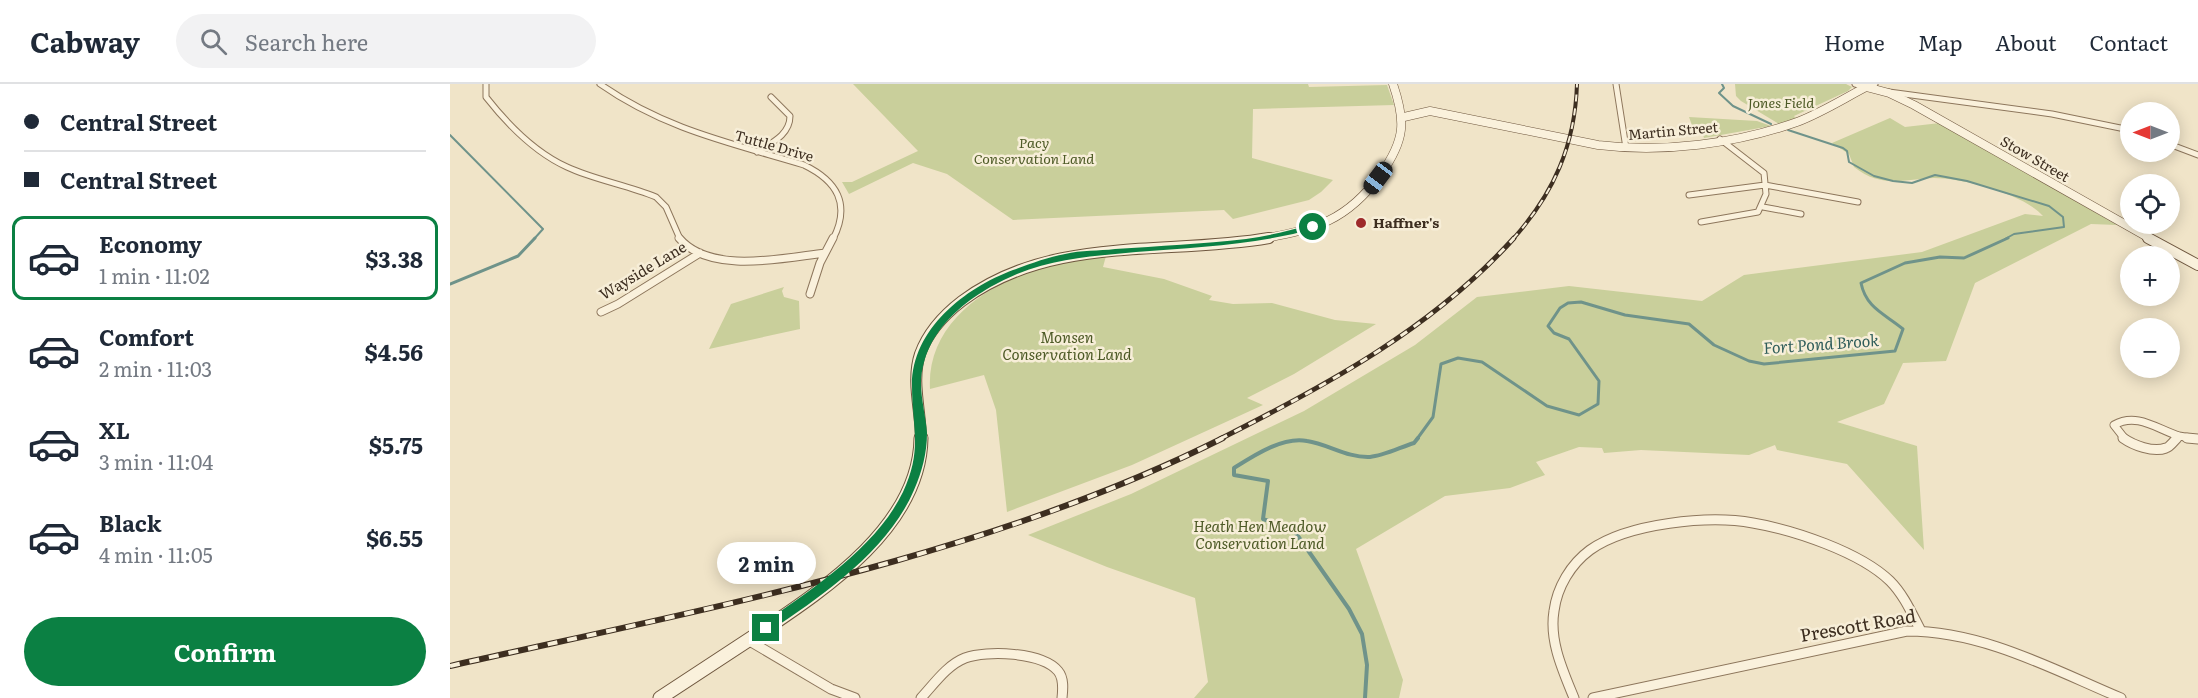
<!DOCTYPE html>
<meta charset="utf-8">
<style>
:root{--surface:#fff;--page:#f2f2f3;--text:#1f2937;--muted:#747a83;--line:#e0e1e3;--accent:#0b8043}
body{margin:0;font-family:Literata,serif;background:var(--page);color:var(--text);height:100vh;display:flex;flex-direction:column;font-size:22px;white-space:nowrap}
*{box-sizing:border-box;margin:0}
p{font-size:20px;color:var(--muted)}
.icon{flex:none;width:33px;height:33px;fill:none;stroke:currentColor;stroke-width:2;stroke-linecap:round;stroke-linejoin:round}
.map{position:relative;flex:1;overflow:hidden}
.side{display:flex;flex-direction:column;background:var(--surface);width:450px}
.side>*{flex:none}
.banner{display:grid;align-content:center;height:132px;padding:0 24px;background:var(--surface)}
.needle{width:39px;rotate:270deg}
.tools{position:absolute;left:1670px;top:18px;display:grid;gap:12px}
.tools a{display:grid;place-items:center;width:60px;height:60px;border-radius:50%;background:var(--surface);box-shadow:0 3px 15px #0003;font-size:30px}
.end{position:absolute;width:27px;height:27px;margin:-14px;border:8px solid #0b8043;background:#fff;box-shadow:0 0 0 3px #fff}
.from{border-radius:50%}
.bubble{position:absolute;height:42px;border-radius:21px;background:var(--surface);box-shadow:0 3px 15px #0003;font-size:20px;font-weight:700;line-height:42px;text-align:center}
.car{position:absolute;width:18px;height:36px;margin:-18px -9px;border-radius:8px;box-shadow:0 0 4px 2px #0007;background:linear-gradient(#222 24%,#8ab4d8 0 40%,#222 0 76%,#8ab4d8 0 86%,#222 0)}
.banner b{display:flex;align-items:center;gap:21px;height:57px;font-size:22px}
.banner b+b{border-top:2px solid var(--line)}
.banner i{width:15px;height:15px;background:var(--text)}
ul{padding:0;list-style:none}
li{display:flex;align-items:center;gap:18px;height:84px;margin:0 12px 9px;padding:0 12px;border:3px solid transparent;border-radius:12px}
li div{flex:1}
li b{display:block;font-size:22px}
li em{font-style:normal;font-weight:700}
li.selected{border-color:var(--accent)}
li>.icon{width:54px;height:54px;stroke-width:1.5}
.primary-button{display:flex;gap:12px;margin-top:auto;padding:12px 24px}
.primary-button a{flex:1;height:69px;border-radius:36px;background:var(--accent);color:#fff;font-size:24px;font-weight:700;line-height:69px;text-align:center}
header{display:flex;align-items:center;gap:36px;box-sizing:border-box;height:84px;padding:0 30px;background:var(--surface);border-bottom:2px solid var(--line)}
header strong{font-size:28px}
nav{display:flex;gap:33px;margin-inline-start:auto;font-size:21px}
.search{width:420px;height:54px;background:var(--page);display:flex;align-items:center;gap:15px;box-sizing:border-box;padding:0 21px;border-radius:33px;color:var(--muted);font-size:22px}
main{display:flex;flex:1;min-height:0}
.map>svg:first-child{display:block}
.green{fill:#c9cf9b}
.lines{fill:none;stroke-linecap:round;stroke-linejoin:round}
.stream-far2{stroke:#6f938a;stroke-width:2}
.stream-far1{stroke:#6f938a;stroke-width:3}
.stream{stroke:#6f938a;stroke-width:4}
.street-far2-casing{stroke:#8d765c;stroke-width:7}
.street-far1-casing{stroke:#8d765c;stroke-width:9}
.street-casing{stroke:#8d765c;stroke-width:11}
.secondary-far2-casing{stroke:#6f573f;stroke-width:9}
.secondary-far1-casing{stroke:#6f573f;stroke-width:12}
.secondary-casing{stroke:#6f573f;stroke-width:15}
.street-far2{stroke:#faf1dc;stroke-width:5}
.street-far1{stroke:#faf1dc;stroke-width:7}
.street{stroke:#faf1dc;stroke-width:9}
.secondary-far2{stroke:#faf1dc;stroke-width:8}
.secondary-far1{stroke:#faf1dc;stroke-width:10}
.secondary{stroke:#faf1dc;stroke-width:13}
.rail-far2-casing{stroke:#3d2e20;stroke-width:4}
.rail-far1-casing{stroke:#3d2e20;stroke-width:5}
.rail-casing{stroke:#3d2e20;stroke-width:6}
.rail-far2{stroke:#f7eed8;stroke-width:2;stroke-dasharray:7;stroke-linecap:butt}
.rail-far1{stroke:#f7eed8;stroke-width:3;stroke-dasharray:8;stroke-linecap:butt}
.rail{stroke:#f7eed8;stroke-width:4;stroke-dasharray:10;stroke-linecap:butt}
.route{fill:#0b8043}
.poi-dot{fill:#9e2a2b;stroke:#f7eed8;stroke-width:2}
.labels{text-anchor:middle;stroke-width:5;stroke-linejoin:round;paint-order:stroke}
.far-park-label{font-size:14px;font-style:italic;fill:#4d5a26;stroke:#f7eed8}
.far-street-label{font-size:14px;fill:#3d2e20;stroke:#f7eed8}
.far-poi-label{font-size:14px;font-weight:bold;fill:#3d2e20;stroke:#f7eed8;text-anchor:start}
.street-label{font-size:15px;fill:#3d2e20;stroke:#f7eed8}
.park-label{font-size:15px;font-style:italic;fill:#4d5a26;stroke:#f7eed8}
.water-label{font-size:16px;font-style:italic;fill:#2f5d5a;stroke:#f7eed8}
.near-street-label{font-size:18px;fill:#3d2e20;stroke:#f7eed8}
</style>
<header>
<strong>Cabway</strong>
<div class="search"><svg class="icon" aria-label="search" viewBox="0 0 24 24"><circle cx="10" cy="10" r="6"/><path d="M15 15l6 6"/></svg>Search here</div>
<nav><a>Home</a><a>Map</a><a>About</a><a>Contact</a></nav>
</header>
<main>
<section class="side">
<div class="banner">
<b><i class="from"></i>Central Street</b>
<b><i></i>Central Street</b>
</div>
<ul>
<li class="selected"><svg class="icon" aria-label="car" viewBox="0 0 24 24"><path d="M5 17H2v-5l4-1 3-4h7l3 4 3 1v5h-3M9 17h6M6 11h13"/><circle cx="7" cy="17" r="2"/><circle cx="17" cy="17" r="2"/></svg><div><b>Economy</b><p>1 min · 11:02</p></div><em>$3.38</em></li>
<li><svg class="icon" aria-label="car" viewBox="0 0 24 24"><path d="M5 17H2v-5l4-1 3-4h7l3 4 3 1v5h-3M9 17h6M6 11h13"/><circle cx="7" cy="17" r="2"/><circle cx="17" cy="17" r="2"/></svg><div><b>Comfort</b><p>2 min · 11:03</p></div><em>$4.56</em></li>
<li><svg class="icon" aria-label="car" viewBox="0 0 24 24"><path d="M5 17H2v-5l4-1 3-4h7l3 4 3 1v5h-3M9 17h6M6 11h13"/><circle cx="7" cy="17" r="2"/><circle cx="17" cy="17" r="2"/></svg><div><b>XL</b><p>3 min · 11:04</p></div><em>$5.75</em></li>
<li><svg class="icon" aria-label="car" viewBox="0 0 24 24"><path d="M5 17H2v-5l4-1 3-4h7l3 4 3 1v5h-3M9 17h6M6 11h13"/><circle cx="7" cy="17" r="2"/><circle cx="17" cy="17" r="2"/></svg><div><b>Black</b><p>4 min · 11:05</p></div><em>$6.55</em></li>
</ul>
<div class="primary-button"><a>Confirm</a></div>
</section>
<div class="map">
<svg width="1748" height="614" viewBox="0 0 1748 614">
<rect width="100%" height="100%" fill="#f0e4c8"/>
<path class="green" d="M403 0H858L859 3 937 1 944 21 803 25 802 74 883 96 871 108 859 116 783 135 774 126 563 136 497 90 463 79 399 110 392 98H402L468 67Z
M1285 0H1396L1402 3 1398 7 1344 32 1346 34 1329 40 1291 17 1286 12Z
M1239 33 1307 37 1321 42 1254 54 1251 44H1243Z
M1440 34 1455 43 1490 39 1667 141 1641 140 1525 199 1496 277 1453 279 1434 320 1387 338 1467 362 1474 466 1397 380 1327 366 1325 361 1299 371 1191 366 1154 369 1152 364 1129 363 1086 378 1095 391 1060 404 995 412 906 465 953 596 949 614H744L758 598 745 514 657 483 578 451 681 410 854 327 965 261 1027 213 1119 202 1252 217 1294 191 1472 168 1575 130 1593 132C1574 110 1513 94 1484 94 1454 95 1432 105 1404 83L1399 70 1382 59Z
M656 172 653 183 714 195 762 212 759 216 783 220 822 219 885 236 926 240 844 290 797 314 813 321 682 381 557 428 546 326 534 291 480 305C476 234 548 192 610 179 625 175 641 174 656 172Z
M334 203 332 207 334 213 349 217 350 245 259 265 281 220Z"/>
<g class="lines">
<path class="stream-far2" d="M1272 0 1274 4 1269 9 1283 22 1321 40
M1338 46 1393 64 1397 67 1399 78 1424 92 1443 97 1462 99 1485 91 1517 97 1599 122 1613 133 1614 143 1564 150 1555 155
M0 51 93 145 84 155"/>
<path class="stream-far1" d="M0 200 68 172 85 154
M967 355 983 333 991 280 1008 274 1032 278 1097 322 1129 331 1148 320 1149 297 1119 255 1104 249 1098 242 1110 224 1118 219 1131 218 1175 231 1239 240 1264 261 1299 277 1314 280 1445 267 1453 245C1435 230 1416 224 1411 199L1455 179 1490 173 1514 174 1558 154"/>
<path class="stream" d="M915 614 917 581 912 550 899 525 843 445 813 435 818 397 784 391V384C803 372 833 352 857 357 878 360 897 374 920 373 933 372 951 363 964 359L968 354"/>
<defs>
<path id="street-far2" d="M36 0V13C58 41 84 68 117 83 145 96 177 101 206 113L216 123 230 155
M150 0C214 45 281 59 354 81 387 97 401 120 383 155
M1166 0 1176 64
M1405 0 1416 3 1425 0
M1439 8 1602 30 1680 46
M1719 60 1748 71
M307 68C321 59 340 51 340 32L321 13
M1239 111 1315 101 1408 118
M1313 123 1351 130
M1251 138 1308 128 1316 110 1314 89 1270 55"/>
<path id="street-far1" d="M229 154C260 191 333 174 375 169
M360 210 370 179 383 154
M151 228 168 220 250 169
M1729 352 1748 355
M1675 355 1664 341C1687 328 1707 345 1729 352
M1726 355 1729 352"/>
<path id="street" d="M1673 354C1683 361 1703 369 1716 364 1720 363 1724 357 1727 354
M1737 354 1748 355
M298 556 381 605 405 614
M471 614C484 600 497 581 515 574 537 566 592 568 608 587 614 594 613 605 612 614
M1124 614C1113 587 1099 557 1104 527 1107 503 1121 480 1140 466 1178 439 1259 431 1303 439 1344 446 1410 468 1440 497 1454 511 1462 530 1471 547
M1143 614 1457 547C1533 547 1602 585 1671 614"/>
<path id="secondary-far2" d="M954 33 980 27 1148 61C1213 69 1285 60 1347 38 1371 29 1393 15 1416 3L1439 9 1464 21 1701 155
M811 155C866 145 897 137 931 90 955 56 956 38 943 0"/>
<path id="secondary-far1" d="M1698 154 1748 181
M471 355C471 327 461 297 470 270 478 248 495 230 512 217 602 150 716 172 819 154"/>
<path id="secondary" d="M210 614C242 593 274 572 306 551 373 506 470 443 471 354"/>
</defs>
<use href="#street-far2" class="street-far2-casing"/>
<use href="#street-far1" class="street-far1-casing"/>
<use href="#street" class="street-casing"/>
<use href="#secondary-far2" class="secondary-far2-casing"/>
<use href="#secondary-far1" class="secondary-far1-casing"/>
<use href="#secondary" class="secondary-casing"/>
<use href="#street-far2" class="street-far2"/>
<use href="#street-far1" class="street-far1"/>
<use href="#street" class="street"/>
<use href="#secondary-far2" class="secondary-far2"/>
<use href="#secondary-far1" class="secondary-far1"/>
<use href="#secondary" class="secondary"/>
<defs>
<path id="rail-far2" d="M1063 155C1104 109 1125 61 1127 0"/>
<path id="rail-far1" d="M770 355C877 301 983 244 1064 154"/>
<path id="rail" d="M0 582C258 524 536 473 773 354"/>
</defs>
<use href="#rail-far2" class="rail-far2-casing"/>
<use href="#rail-far1" class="rail-far1-casing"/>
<use href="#rail" class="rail-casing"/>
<use href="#rail-far2" class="rail-far2"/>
<use href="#rail-far1" class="rail-far1"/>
<use href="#rail" class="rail"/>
</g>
<path class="route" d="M863 140 867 143 866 144C807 161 747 163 686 168 645 172 606 174 567 190 520 210 473 245 471 299 471 316 476 333 477 349 477 369 472 388 464 406 438 467 373 511 320 547H312L310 544 312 540C361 506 426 464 453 408 473 365 462 344 462 301 462 245 515 204 563 186 580 180 598 173 615 170 631 166 649 167 665 165 709 162 753 160 796 155 819 152 841 146 863 140Z"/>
<circle class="poi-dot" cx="911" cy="139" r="6"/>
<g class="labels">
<g class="far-park-label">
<text x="1331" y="24">Jones Field</text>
<text x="584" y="64">Pacy<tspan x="584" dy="16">Conservation Land</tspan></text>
</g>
<g class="far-street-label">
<text transform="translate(1223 47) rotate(-5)" y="5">Martin Street</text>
<text transform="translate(324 62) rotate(16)" y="5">Tuttle Drive</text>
<text transform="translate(1585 75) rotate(30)" y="5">Stow Street</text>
</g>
<g class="far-poi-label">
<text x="923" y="144">Haffner's</text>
</g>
<g class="street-label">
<text transform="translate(193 187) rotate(-31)" y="5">Wayside Lane</text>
</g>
<g class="park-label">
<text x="617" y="259">Monsen<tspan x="617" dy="17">Conservation Land</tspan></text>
<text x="810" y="448">Heath Hen Meadow<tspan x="810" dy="17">Conservation Land</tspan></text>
</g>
<g class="water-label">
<text transform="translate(1371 260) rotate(-4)" y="6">Fort Pond Brook</text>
</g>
<g class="near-street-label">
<text transform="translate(1408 542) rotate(-10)" y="6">Prescott Road</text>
</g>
</g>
</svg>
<div class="tools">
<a><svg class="needle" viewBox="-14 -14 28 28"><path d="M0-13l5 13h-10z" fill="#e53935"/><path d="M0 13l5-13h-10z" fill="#747a83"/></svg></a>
<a><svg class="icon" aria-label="locate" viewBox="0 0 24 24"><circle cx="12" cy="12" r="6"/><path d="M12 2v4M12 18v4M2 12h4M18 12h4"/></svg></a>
<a>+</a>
<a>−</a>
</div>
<i class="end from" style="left:863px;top:143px"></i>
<i class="end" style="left:316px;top:544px"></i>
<div class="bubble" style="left:267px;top:458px;width:99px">2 min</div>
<i class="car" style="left:928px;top:94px;rotate:217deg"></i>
</div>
</main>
